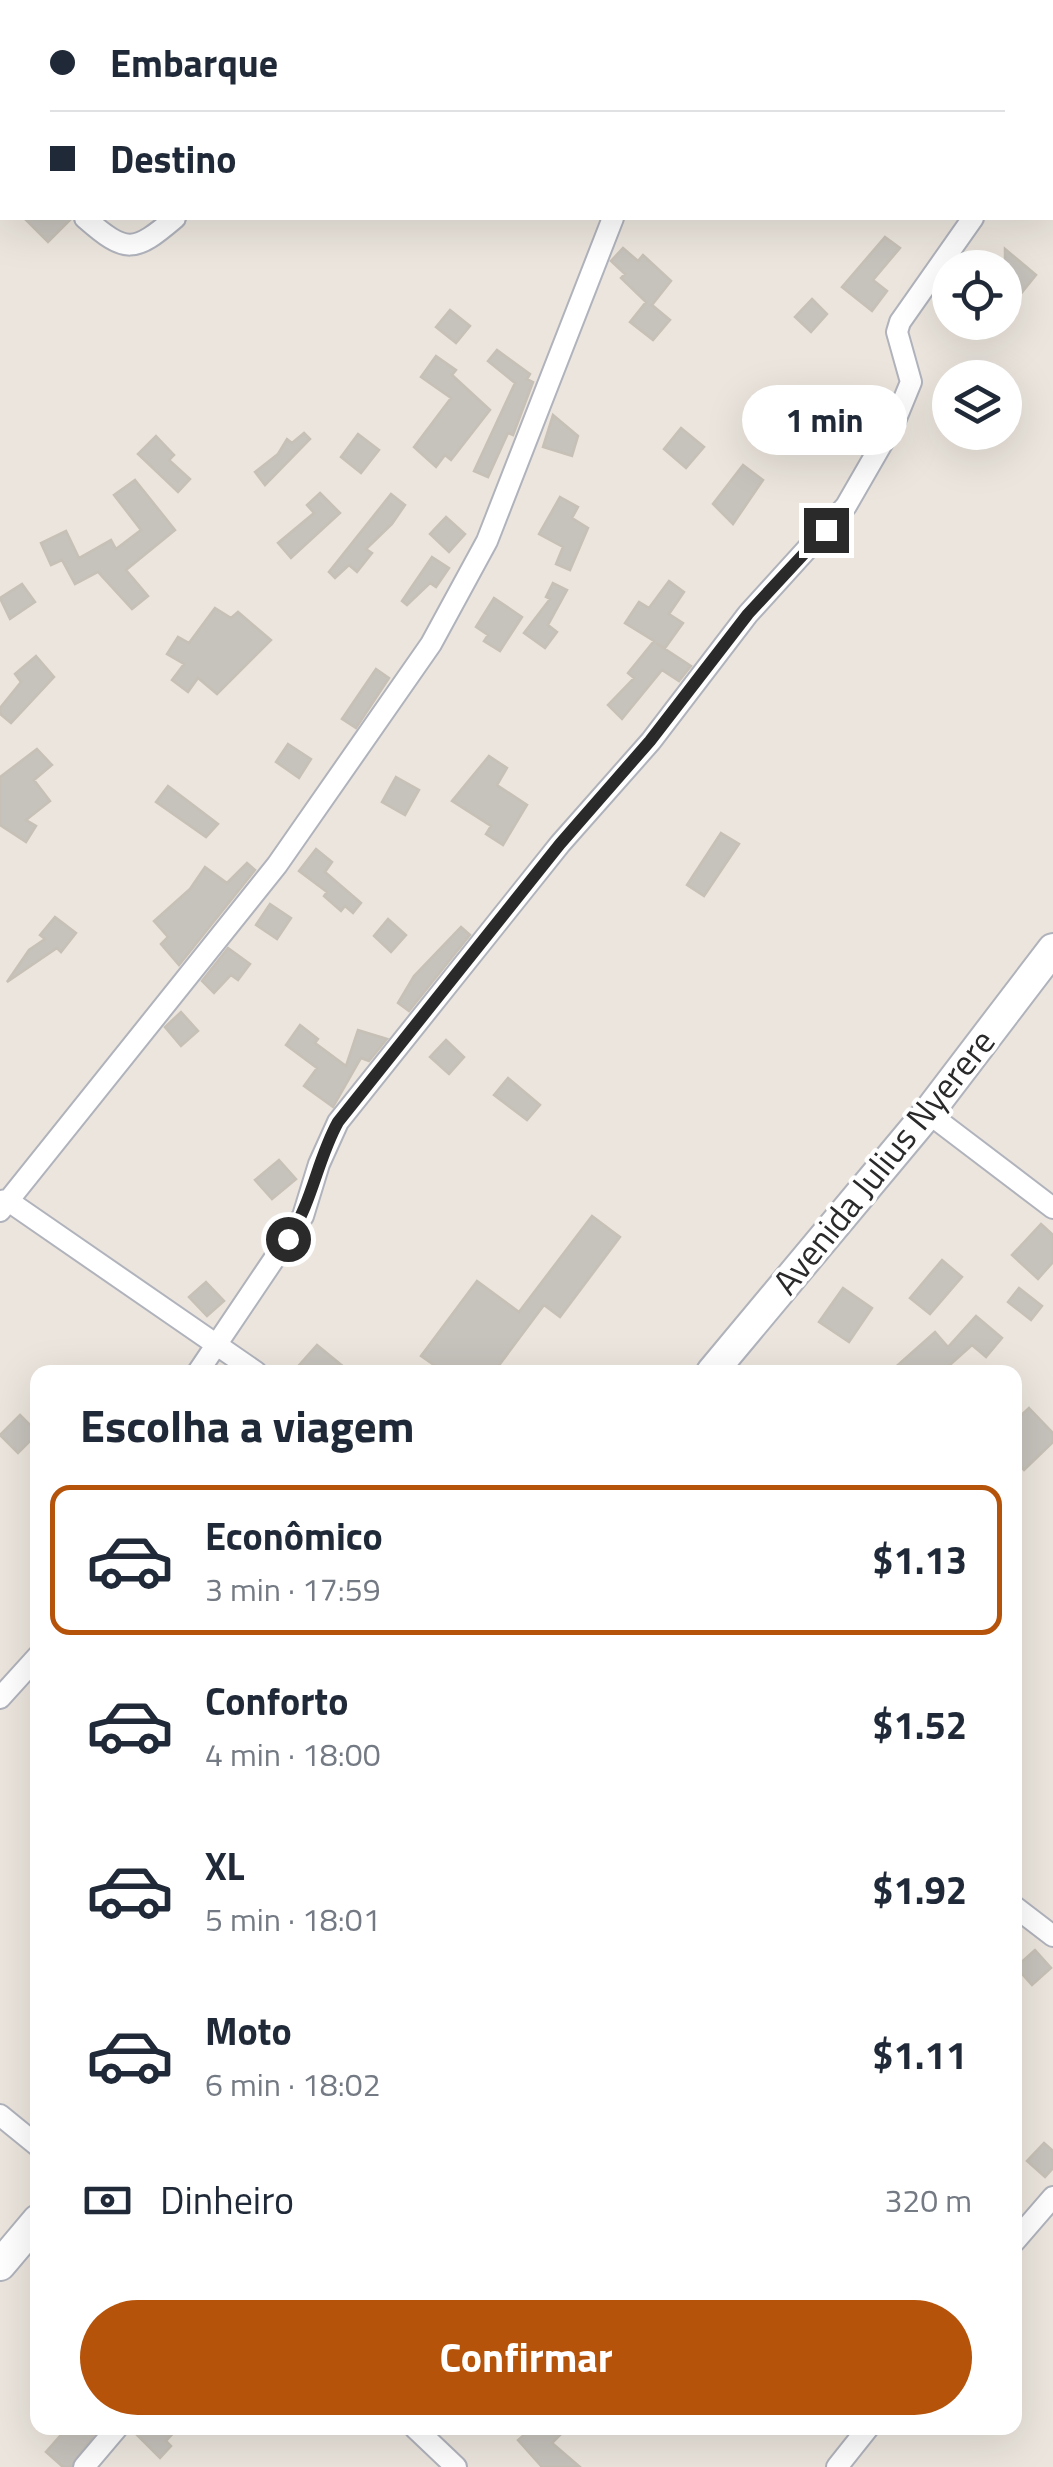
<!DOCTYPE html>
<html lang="pt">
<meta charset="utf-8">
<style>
:root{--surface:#fff;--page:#f2f2f3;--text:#1f2937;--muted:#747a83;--line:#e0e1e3;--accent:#b45309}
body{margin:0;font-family:"Titillium Web",sans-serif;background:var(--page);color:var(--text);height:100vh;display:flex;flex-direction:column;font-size:38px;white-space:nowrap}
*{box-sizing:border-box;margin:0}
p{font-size:32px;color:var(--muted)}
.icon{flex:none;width:55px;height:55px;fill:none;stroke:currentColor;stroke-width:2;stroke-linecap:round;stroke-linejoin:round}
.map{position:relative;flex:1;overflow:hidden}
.details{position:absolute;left:30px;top:1365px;width:992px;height:1070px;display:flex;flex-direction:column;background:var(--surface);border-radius:20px;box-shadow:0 10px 40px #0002}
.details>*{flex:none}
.guide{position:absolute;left:0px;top:0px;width:1055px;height:220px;box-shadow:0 10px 40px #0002;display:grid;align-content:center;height:220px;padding:0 50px;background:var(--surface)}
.fabs{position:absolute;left:932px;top:250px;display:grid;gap:20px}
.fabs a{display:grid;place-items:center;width:90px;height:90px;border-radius:50%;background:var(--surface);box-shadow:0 10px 40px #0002;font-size:50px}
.end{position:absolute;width:45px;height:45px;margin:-22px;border:12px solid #2a2a2a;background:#fff;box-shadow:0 0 0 5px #fff}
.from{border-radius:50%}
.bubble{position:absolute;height:70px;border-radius:35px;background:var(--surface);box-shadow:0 10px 40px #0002;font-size:32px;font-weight:700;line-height:70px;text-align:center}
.guide b{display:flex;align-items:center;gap:35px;height:95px;font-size:38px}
.guide b+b{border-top:2px solid var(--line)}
.guide i{width:25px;height:25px;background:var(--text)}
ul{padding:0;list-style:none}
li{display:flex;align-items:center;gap:30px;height:150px;margin:0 20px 15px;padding:0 30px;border:5px solid transparent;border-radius:20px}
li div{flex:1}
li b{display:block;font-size:38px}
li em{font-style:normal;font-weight:700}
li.active{border-color:var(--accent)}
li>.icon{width:90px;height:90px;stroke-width:1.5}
h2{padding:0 50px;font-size:45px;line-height:120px}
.pay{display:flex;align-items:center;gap:25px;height:110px;padding:0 50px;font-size:38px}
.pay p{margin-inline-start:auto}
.cta{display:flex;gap:20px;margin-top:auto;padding:20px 50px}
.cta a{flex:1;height:115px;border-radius:60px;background:var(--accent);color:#fff;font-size:40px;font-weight:700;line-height:115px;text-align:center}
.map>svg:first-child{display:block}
.building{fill:#c6c2bc;stroke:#c6c0b6;stroke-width:2.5}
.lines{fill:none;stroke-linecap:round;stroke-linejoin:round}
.street-casing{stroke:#b0b3bc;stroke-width:24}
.secondary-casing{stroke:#b0b3bc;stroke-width:34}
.street{stroke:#fff;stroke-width:20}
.secondary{stroke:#fff;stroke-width:30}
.route{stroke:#2a2a2a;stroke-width:12}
.labels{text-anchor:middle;stroke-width:8;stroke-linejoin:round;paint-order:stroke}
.street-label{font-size:35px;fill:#2a2a2a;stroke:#fff}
</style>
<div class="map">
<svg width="1053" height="2467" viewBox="0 0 1053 2467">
<rect width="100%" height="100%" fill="#ebe5dd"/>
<path class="building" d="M24 218H72L48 242Z
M885 237 900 248 873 280 887 291 872 311 842 287Z
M623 248 638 261 643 255 671 281 652 305 670 320 653 340 630 322 646 302 621 278 625 274 611 261Z
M1005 249 1036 275 1015 301 1005 293Z
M812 299 827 314 811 332 795 317Z
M450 310 470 326 456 343 436 327Z
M497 350 530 374 527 379 533 382 513 435 508 433 488 477 474 471 515 383 488 361Z
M436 356 456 370 452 375 490 410 451 460 445 455 436 467 414 447 451 398 421 377Z
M553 415 578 436 572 456 543 447Z
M681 428 704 447 686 468 664 449Z
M304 433 310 439 265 485 255 472 278 454 287 439 292 443Z
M358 434 379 450 361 473 341 457Z
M156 436 174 455 169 460 190 479 178 492 138 454Z
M743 465 763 480 733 524 713 504Z
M135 480 175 530 126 570 148 596 132 609 98 572 75 584 62 560 51 565 41 543 66 531 79 558 111 540 116 549 141 530 114 495Z
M320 493 340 513 291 558 278 543 314 513 307 505Z
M391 494 405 505 392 524 366 549 372 553 357 572 349 565 335 578 329 572Z
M560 497 578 507 572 518 588 528 570 570 556 564 563 547 539 534Z
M446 517 465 534 449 552 430 534Z
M432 557 449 568 436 587 430 583 407 605 402 601Z
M669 581 684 592 669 614 683 623 665 648 656 643 691 666 679 681 662 670 622 719 608 705 634 678 628 673 654 641 625 623 639 602 649 608Z
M553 583 567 590 548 625 557 632 545 648 524 633 550 599 546 597Z
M22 584 35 602 10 619 0 598Z
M494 598 522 617 500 651 484 641 488 635 476 627Z
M215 608 231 618 238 612 271 640 217 694 198 678 188 692 172 680 184 664 167 654 178 637 189 643Z
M36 656 54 677 11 723 0 714V708L21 682 15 674Z
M376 669 389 678 356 728 342 719Z
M288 744 311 759 299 778 276 762Z
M37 749 52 765 34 780 50 801 26 820 36 826 26 842 0 825V777Z
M489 756 507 768 497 785 527 805 503 845 486 834 491 826 452 801Z
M396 777 419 790 405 815 382 802Z
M168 786 218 824 206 837 156 802Z
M721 833 739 844 704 896 687 885Z
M316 849 332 862 325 872 361 903 353 913 345 906 341 911 324 896 327 892 299 871Z
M247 863 255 870 179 965 161 944 168 937 154 921 190 889 205 867 227 883Z
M270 904 291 918 277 939 256 925Z
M55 917 76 933 61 952 57 948 7 982 29 950 45 939 40 935Z
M388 919 406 935 391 952 374 936Z
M461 927 470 935 409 1011 398 1003 414 976Z
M228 948 250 964 238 980 231 975 214 993 202 981Z
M181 1012 198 1031 181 1046 165 1027Z
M300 1025 318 1039 315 1043 346 1066 358 1030 387 1039 369 1061 361 1058 333 1107 304 1086 317 1068 286 1045Z
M446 1040 464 1057 449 1074 430 1057Z
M508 1078 540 1105 527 1120 494 1095Z
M279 1160 296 1179 272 1199 255 1180Z
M592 1216 620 1237 560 1317 544 1305 494 1372H444L421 1356 477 1281 519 1312Z
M1041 1224 1053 1235V1262L1038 1279 1012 1255Z
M942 1260 962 1277 930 1314 910 1298Z
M206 1282 224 1301 207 1316 189 1297Z
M843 1288 872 1308 849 1342 819 1322Z
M1019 1288 1042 1306 1031 1320 1008 1302Z
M976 1316 1002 1338 986 1357 972 1345 942 1372H890L935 1332 948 1347Z
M317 1345 350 1372H293Z
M1029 1408 1053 1433V1442L1024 1470 1015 1461V1421Z
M20 1415 38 1433 18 1453 0 1435Z
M1035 1950 1051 1968 1032 1985 1016 1967Z
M1044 2143 1053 2151V2168L1045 2177 1027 2161Z
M67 2428H99L71 2467H63L46 2452Z
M130 2428H178L166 2441 171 2446 160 2458Z
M532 2428H567L552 2443 580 2467H542L518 2440Z"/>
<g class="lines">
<defs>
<path id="street" d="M544 2 547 0
M730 2 731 0
M0 160 2 161
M1052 187H1053
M85 218C126 254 134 253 175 218
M928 1113 1053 1208
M0 1201 7 1200 256 1372
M0 1211 277 865 431 644 487 541 613 218
M198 1372 303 1216 319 1164 338 1122 560 844 651 741 748 614 846 506 895 421 911 382 897 332 900 322 973 218
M0 1698 38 1656
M1015 1907 1053 1936
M0 2115 38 2146
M1015 2241 1053 2197
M415 2428 456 2467
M84 2467 117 2428
M837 2467 868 2428"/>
<path id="secondary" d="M712 1372 928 1113 1053 949
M0 2265 38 2220"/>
</defs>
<use href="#street" class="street-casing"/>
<use href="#secondary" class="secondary-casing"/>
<use href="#street" class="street"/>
<use href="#secondary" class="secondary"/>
</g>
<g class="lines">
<path class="route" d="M288 1239C313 1201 317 1160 338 1122L560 844 650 741 748 614 826 530"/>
</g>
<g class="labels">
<g class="street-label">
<text transform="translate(884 1162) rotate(-51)" y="12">Avenida Julius Nyerere</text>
</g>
</g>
</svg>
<div class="fabs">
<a><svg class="icon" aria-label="locate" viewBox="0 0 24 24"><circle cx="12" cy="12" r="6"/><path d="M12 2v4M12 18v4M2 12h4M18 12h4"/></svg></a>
<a><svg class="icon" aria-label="layers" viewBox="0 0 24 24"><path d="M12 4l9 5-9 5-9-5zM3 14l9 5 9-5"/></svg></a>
</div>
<i class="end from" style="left:288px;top:1239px"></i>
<i class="end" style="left:826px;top:530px"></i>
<div class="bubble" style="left:742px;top:385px;width:165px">1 min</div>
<div class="guide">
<b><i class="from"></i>Embarque</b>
<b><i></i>Destino</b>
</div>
<section class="details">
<h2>Escolha a viagem</h2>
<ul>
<li class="active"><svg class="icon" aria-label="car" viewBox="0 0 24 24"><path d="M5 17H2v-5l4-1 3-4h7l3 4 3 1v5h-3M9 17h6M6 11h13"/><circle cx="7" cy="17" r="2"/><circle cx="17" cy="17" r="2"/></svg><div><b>Econômico</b><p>3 min · 17:59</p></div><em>$1.13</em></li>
<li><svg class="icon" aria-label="car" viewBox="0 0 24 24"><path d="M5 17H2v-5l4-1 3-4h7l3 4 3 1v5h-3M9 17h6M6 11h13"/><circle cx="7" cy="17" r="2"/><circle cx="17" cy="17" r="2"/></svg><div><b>Conforto</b><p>4 min · 18:00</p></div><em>$1.52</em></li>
<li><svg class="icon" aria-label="car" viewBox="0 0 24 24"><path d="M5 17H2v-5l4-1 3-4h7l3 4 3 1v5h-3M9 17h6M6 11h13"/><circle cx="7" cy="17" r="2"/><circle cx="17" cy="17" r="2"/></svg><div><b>XL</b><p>5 min · 18:01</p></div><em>$1.92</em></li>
<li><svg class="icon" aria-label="car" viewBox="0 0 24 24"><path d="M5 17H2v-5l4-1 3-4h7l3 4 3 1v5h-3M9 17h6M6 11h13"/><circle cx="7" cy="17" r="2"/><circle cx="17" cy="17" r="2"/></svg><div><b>Moto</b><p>6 min · 18:02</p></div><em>$1.11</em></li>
</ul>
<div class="pay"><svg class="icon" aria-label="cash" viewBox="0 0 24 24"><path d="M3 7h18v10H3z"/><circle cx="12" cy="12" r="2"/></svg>Dinheiro<p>320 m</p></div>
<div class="cta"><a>Confirmar</a></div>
</section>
</div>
